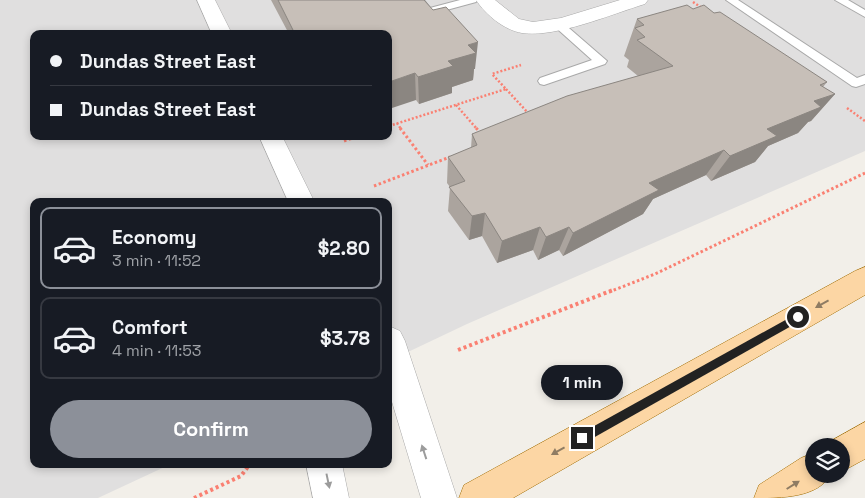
<!DOCTYPE html>
<meta charset="utf-8">
<style>
:root{--surface:#171b24;--page:#242831;--text:#f1f3f6;--muted:#9ea1a6;--line:#363941;--accent:#8c9099}
body{margin:0;font-family:"Space Grotesk",sans-serif;background:var(--page);color:var(--text);height:100vh;display:flex;flex-direction:column;font-size:19px;white-space:nowrap}
*{box-sizing:border-box;margin:0}
p{font-size:16px;color:var(--muted)}
.icon{flex:none;width:28px;height:28px;fill:none;stroke:currentColor;stroke-width:2;stroke-linecap:round;stroke-linejoin:round}
.map{position:relative;flex:1;overflow:hidden}
.panel{position:absolute;left:30px;top:198px;width:362px;height:270px;display:flex;flex-direction:column;background:var(--surface);border-radius:10px;box-shadow:0 2px 8px #0003}
.panel>*{flex:none}
.banner{position:absolute;left:30px;top:30px;width:362px;height:110px;border-radius:10px;box-shadow:0 2px 8px #0003;display:grid;align-content:center;height:110px;padding:0 20px;background:var(--surface)}
.tools{position:absolute;left:805px;top:438px;display:grid;gap:10px}
.tools a{display:grid;place-items:center;width:45px;height:45px;border-radius:50%;background:var(--surface);box-shadow:0 2px 8px #0003;font-size:25px}
.end{position:absolute;width:22px;height:22px;margin:-11px;border:6px solid #222;background:#fff;box-shadow:0 0 0 2px #fff}
.from{border-radius:50%}
.bubble{position:absolute;height:35px;border-radius:18px;background:var(--surface);box-shadow:0 2px 8px #0003;font-size:16px;font-weight:700;line-height:35px;text-align:center}
.banner b{display:flex;align-items:center;gap:18px;height:48px;font-size:19px}
.banner b+b{border-top:1px solid var(--line)}
.banner i{width:12px;height:12px;background:var(--text)}
ul{padding:9px 0 0;list-style:none}
li{display:flex;align-items:center;gap:15px;height:82px;margin:0 10px 8px;padding:0 10px;border:2px solid var(--line);border-radius:10px}
li div{flex:1}
li b{display:block;font-size:19px}
li em{font-style:normal;font-weight:700}
li.selected{border-color:var(--accent)}
li>.icon{width:45px;height:45px;stroke-width:1.5}
.primary-button{display:flex;gap:10px;margin-top:auto;padding:10px 20px}
.primary-button a{flex:1;height:58px;border-radius:30px;background:var(--accent);color:#fff;font-size:20px;font-weight:700;line-height:58px;text-align:center}
.map>svg:first-child{display:block}
.residential{fill:#e0dfdf;fill-rule:evenodd}
.lines{fill:none;stroke-linecap:round;stroke-linejoin:round}
.service-casing{stroke:#a9a9a9;stroke-width:2}
.minor-casing{stroke:#a9a9a9;stroke-width:1}
.tertiary-casing{stroke:#a9a9a9;stroke-width:1}
.primary-casing{stroke:#a06b00;stroke-width:1}
.path-far2{stroke:#fa8072;stroke-width:2.5;stroke-dasharray:2 2;stroke-linecap:butt}
.path-far1{stroke:#fa8072;stroke-width:3;stroke-dasharray:2.5 2.5;stroke-linecap:butt}
.path{stroke:#fa8072;stroke-width:4;stroke-dasharray:3 3;stroke-linecap:butt}
.service{fill:#fff;fill-rule:evenodd}
.minor{fill:#fff;fill-rule:evenodd}
.tertiary{fill:#fff;fill-rule:evenodd}
.primary{fill:#fcd6a4;fill-rule:evenodd}
.wall{fill:#aba49e}
.shaded-wall{fill:#8b8681}
.building{fill:#c7bfb8;stroke:#8b8681}
.oneway{fill:#8f7c63}
.oneway2{fill:#9c9c9c}
.route{fill:#222}
</style>
<div class="map">
<svg width="865" height="498" viewBox="0 0 865 498">
<rect width="100%" height="100%" fill="#f2efe9"/>
<path class="residential" d="M0 0H865V151L467 324 389 361V201H34V464H171L98 498H0ZM34 34H389V136H34Z"/>
<g class="lines">
<defs>
<path id="service" d="M413 0H424L430 8 460 0H477L476 2 428 15 424 14Z
M726 0H738L857 78 865 75V84L856 87 852 86Z
M835 0H848L865 10V17Z
M558 21 562 22 607 61 605 64 544 85 540 84 538 81 540 78 592 60 554 26 552 24 554 22Z"/>
<path id="minor" d="M476 0H495L519 19 533 22 561 18 620 0H648L645 4C612 14 556 38 522 33 504 30 486 15 476 0Z"/>
<path id="tertiary" d="M197 0H215L232 34H212Z
M259 136H282L314 201H288Z
M389 326 400 331 405 341 457 498H421L389 392Z
M306 464H342L349 498H313Z"/>
<path id="primary" d="M865 267V295L513 498H459L464 485 855 271Z
M865 422V459L841 472V446H827L829 442Z
M814 453V474H831C818 498 782 498 754 498L759 485 801 458Z"/>
</defs>
<use href="#service" class="service-casing"/>
<use href="#minor" class="minor-casing"/>
<use href="#tertiary" class="tertiary-casing"/>
<use href="#primary" class="primary-casing"/>
<path class="path-far2" d="M693 2 702 8
M506 89 529 114
M456 105 477 129
M847 108 865 121
M397 123 401 129
M389 126 506 89 492 74 521 65"/>
<path class="path-far1" d="M400 128 428 165
M476 128 482 134
M344 141 358 136
M374 186 450 157
M609 292 655 274 865 173"/>
<path class="path" d="M458 350 613 290
M194 498 241 476 250 464"/>
<use href="#service" class="service"/>
<use href="#minor" class="minor"/>
<use href="#tertiary" class="tertiary"/>
<use href="#primary" class="primary"/>
</g>
<path class="wall" d="M271 0H424L475 69H474L473 80 452 87V93L419 104 416 100 389 34H289Z
M693 9 714 13 827 82 823 87 835 94 811 121 808 122 798 133 768 146 755 162 711 181 706 175 653 199 643 214 563 256 559 250 538 260 533 250 497 263 482 236 469 240 448 211 450 187 447 183 448 157 471 148 472 134 638 76 627 67 629 60 624 56 637 19Z"/>
<path class="shaded-wall" d="M478 42 475 69H474L473 80 452 87V93L419 104 418 77 448 61 468 45Z
M415 73 416 100 389 109V82Z
M835 94 811 121 808 122 798 133 768 146 755 162 711 181 730 156 767 129 814 101Z
M724 150 706 175 653 199 643 214 563 256 573 233 649 183Z
M485 213 482 236 469 240 472 216Z
M540 227 533 250 497 263 502 241Z
M569 227 559 250 538 260 546 237Z"/>
<path class="building" d="M278 0H424L433 10 446 7 478 42 468 45 476 53 448 61 453 66 418 77 415 73 389 82V34H295Z
M687 5 693 9 704 5 714 13 720 12 827 82 820 85 835 94 814 101 821 107 767 129 777 136 730 156 724 150 649 183 659 190 573 233 569 227 546 237 540 227 502 241 485 213 472 216 449 187 465 181 448 157 477 145 472 134 567 96 673 66 637 40 645 37 635 28 644 25 637 19Z"/>
<defs><path id="oneway-solid" d="M-6-.8H1V-3.2L6.5 0L1 3.2V.8H-6Z" transform="scale(1.25)"/></defs>
<g class="oneway">
<use href="#oneway-solid" transform="translate(822 304) rotate(151)"/>
<use href="#oneway-solid" transform="translate(558 451) rotate(151)"/>
<use href="#oneway-solid" transform="translate(793 485) rotate(-32)"/>
</g>
<g class="oneway2">
<use href="#oneway-solid" transform="translate(424 452) rotate(-108)"/>
<use href="#oneway-solid" transform="translate(328 481) rotate(78)"/>
</g>
<path class="route" d="M798 313 803 317 802 320 586 442 582 443 578 442 577 438 578 435Z"/>
</svg>
<div class="tools">
<a><svg class="icon" aria-label="layers" viewBox="0 0 24 24"><path d="M12 4l9 5-9 5-9-5zM3 14l9 5 9-5"/></svg></a>
</div>
<i class="end from" style="left:798px;top:317px"></i>
<i class="end" style="left:582px;top:438px"></i>
<div class="bubble" style="left:541px;top:365px;width:82px">1 min</div>
<div class="banner">
<b><i class="from"></i>Dundas Street East</b>
<b><i></i>Dundas Street East</b>
</div>
<section class="panel">
<ul>
<li class="selected"><svg class="icon" aria-label="car" viewBox="0 0 24 24"><path d="M5 17H2v-5l4-1 3-4h7l3 4 3 1v5h-3M9 17h6M6 11h13"/><circle cx="7" cy="17" r="2"/><circle cx="17" cy="17" r="2"/></svg><div><b>Economy</b><p>3 min · 11:52</p></div><em>$2.80</em></li>
<li><svg class="icon" aria-label="car" viewBox="0 0 24 24"><path d="M5 17H2v-5l4-1 3-4h7l3 4 3 1v5h-3M9 17h6M6 11h13"/><circle cx="7" cy="17" r="2"/><circle cx="17" cy="17" r="2"/></svg><div><b>Comfort</b><p>4 min · 11:53</p></div><em>$3.78</em></li>
</ul>
<div class="primary-button"><a>Confirm</a></div>
</section>
</div>
